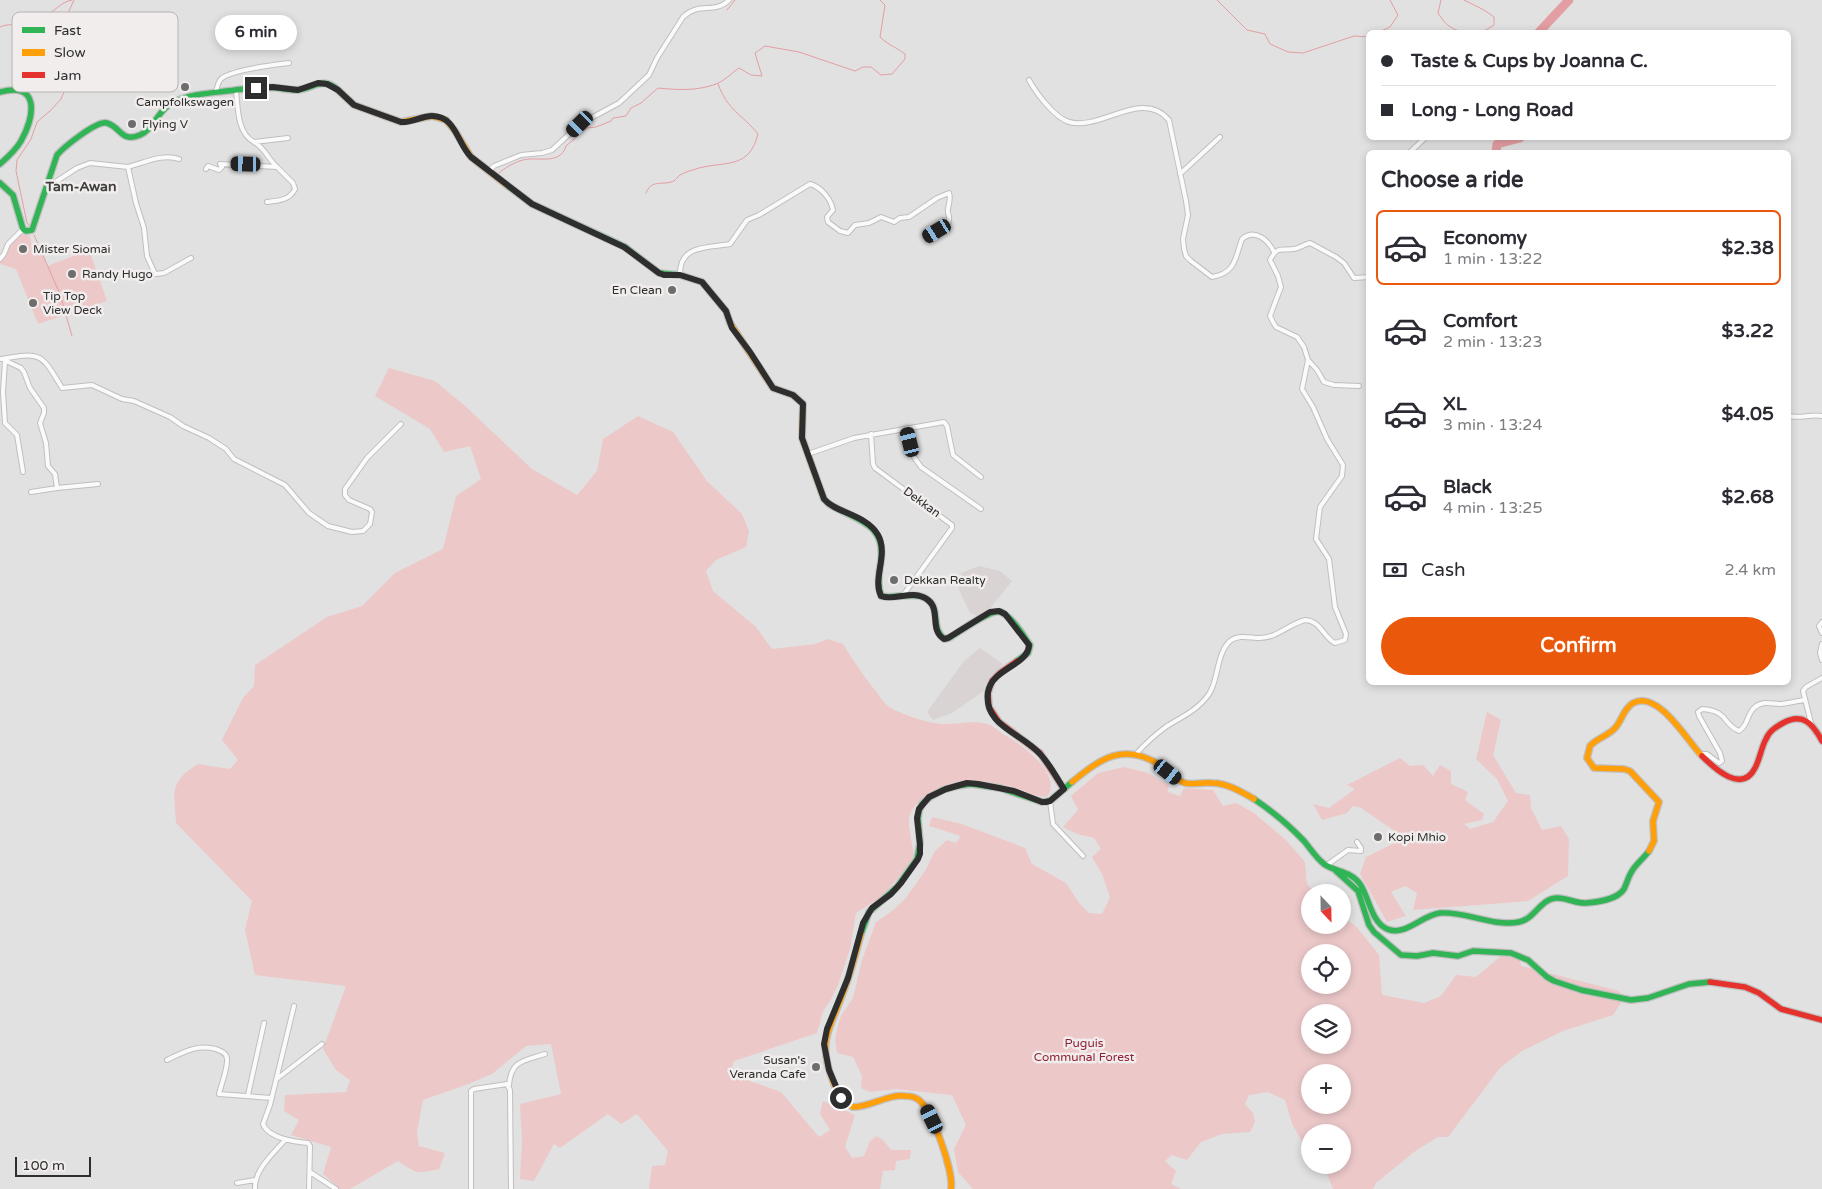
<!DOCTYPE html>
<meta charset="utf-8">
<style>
:root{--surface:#fff;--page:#f2f2f3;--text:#2b2b33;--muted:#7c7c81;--line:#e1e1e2;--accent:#ea580c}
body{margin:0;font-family:"Varela Round",sans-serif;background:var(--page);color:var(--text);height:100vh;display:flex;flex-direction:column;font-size:19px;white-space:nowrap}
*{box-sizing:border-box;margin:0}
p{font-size:16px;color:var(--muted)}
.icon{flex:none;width:28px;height:28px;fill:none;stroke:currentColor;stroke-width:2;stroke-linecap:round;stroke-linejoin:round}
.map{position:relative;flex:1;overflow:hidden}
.sheet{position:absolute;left:1366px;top:150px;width:425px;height:535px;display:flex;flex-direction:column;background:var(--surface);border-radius:8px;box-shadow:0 2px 8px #0003}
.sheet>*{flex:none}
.guide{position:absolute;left:1366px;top:30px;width:425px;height:110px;border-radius:8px;box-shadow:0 2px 8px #0003;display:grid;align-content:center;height:110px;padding:0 15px;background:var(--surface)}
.needle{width:32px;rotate:158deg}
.buttons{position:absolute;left:1301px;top:884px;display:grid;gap:10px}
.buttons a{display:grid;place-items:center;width:50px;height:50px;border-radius:50%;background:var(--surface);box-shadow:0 2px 8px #0003;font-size:25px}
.scale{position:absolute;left:15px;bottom:12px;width:76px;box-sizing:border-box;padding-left:5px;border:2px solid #2f2e2e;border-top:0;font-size:14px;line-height:18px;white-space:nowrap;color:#2f2e2e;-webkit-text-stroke:4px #f1eded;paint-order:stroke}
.end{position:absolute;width:22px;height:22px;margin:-11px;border:6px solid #2f2e2e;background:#fff;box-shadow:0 0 0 2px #fff}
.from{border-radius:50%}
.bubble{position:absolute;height:35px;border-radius:18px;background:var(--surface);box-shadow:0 2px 8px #0003;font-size:16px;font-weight:700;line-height:35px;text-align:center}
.car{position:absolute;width:15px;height:30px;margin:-15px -8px;border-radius:6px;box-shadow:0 0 4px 1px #0007;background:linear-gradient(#222 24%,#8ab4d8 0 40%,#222 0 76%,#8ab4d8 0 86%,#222 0)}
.guide b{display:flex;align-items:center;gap:18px;height:48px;font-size:19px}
.guide b+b{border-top:1px solid var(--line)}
.guide i{width:12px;height:12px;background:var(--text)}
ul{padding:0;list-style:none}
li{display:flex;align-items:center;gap:15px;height:75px;margin:0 10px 8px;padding:0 5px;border:2px solid transparent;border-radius:8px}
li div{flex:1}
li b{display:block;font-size:19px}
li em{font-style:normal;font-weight:700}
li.active{border-color:var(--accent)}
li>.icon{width:45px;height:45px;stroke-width:1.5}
h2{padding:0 15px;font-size:22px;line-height:60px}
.pay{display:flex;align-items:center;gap:12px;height:55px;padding:0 15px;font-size:19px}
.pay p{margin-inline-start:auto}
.button{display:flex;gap:10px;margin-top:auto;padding:10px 15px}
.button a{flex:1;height:58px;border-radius:30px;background:var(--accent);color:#fff;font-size:20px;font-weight:700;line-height:58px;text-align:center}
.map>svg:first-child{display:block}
.built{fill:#dad3d3}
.green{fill:#ecc8c9;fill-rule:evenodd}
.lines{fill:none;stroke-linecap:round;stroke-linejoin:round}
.stream{stroke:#e29ea2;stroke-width:1}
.river{stroke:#e29ea2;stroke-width:9}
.street-casing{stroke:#c0bfbf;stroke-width:6}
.fast-casing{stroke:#c0bfbf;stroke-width:8}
.slow-casing{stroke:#c0bfbf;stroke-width:8}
.jam-casing{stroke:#c0bfbf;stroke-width:8}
.street{stroke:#fbfafa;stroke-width:4}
.fast{stroke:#30b455;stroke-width:5.5}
.slow{stroke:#ff9f0a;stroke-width:5.5}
.jam{stroke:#e5322d;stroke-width:5.5}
.route{stroke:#2f2e2e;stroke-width:6}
.poi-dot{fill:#6e6d6d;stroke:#f1eded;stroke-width:2}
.labels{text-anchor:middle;stroke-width:5;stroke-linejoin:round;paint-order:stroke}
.poi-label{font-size:12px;fill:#2f2e2e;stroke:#f1eded;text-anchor:start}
.street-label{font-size:12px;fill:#2f2e2e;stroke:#f1eded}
.park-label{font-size:12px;fill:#922033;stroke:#f1eded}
.neighbourhood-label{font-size:14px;font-weight:bold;fill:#413f3f;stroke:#f1eded}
.key{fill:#f1eded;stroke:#b7b4b4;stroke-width:1}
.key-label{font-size:14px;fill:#2f2e2e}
</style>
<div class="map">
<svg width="1822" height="1189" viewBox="0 0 1822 1189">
<rect width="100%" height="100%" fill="#e2e1e1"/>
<path class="built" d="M979 566 1000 571 1012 581 988 611 979 617 970 613 959 590 961 573Z
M980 648 1003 664 984 691 952 713 933 720 927 712 964 661Z"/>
<path class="green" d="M21 234 30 236 32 249 40 247 47 266 89 250 107 301 38 324 16 269 0 264V262L11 244Z
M389 368 435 381 465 406 532 469 577 495 597 471 603 439 638 416 673 432 707 481 742 514 749 531 746 547 716 560 706 571 713 591 756 627 772 649 815 644 828 639 843 644C854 662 865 678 878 694 881 698 884 703 888 706 899 714 932 725 946 724 959 724 974 720 987 724 993 725 998 731 1003 734 1020 743 1062 773 1048 796 1037 799 1023 789 1012 787 999 784 976 779 962 781 944 784 912 798 909 819 908 826 913 847 914 857L906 869 881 897 856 913 850 949 838 985 829 1003 823 1011 817 1033 734 1061 730 1074 781 1092 819 1137 830 1130 820 1114 823 1101 855 1115 845 1147 852 1158 864 1156 870 1141 877 1136 884 1141 891 1150H911L910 1159 896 1161 895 1170 883 1171 880 1189H649L652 1166 665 1165 668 1151 637 1114 621 1124 608 1114 560 1148 554 1144 534 1181 520 1179 522 1140 520 1104 561 1094 551 1044 526 1046 492 1074 468 1084 423 1100 417 1132 419 1146 445 1153 439 1169C417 1174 417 1174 398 1161L350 1189H340L323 1174 331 1147 291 1135 299 1120 284 1111 285 1095 346 1092 350 1080 336 1070 323 1049 346 986 255 975 245 930 252 901 176 823C174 792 169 782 198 764L230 769 238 760 222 740 243 698 254 686 255 665 327 617 362 606 395 573 443 549 456 496 481 479 470 446 444 452 430 429 375 396Z
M1487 712 1501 720 1493 755 1516 793 1530 795 1531 808 1542 830 1561 826 1569 839 1568 876 1528 901 1413 910 1417 893 1405 886 1391 892 1406 916 1387 922 1360 874 1366 857 1405 838 1361 808 1353 806 1347 813 1322 820 1313 804 1329 808 1355 789 1347 785 1400 758 1410 766 1423 765 1433 776 1440 765 1451 771V784L1468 792 1465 800 1484 814 1482 820 1464 824 1470 829 1493 822 1508 801 1497 779 1476 759Z
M1124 767 1148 773 1169 786 1168 792 1180 796 1184 788 1213 790 1223 806 1236 803 1254 813 1286 840 1305 862 1307 884 1314 892H1310V925H1342L1343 918 1356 926 1379 955 1382 995 1424 1003 1441 996 1456 975 1476 977 1501 956H1519L1521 966 1619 991 1625 997 1613 1015 1563 1031 1522 1051 1500 1068 1448 1137H1438L1414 1152 1376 1183 1373 1189H1333L1328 1176 1318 1165H1342V1132H1310V1155L1292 1124 1285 1100 1268 1092 1249 1095 1245 1104 1253 1113 1255 1122 1250 1132 1222 1134 1201 1142 1187 1160 1172 1155 1165 1161 1176 1171 1171 1184 1181 1189H973L958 1172 954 1149 966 1125 952 1095 896 1089 870 1092 861 1088 862 1076 853 1057 837 1053 835 1040 838 1025 841 1016 853 998 862 960 876 922 892 911 905 899 925 871 935 851 947 840 956 843 961 836 929 826 932 817 962 824 1025 848 1032 864 1066 883 1079 903 1089 913 1102 914 1110 897 1102 874 1092 857 1101 849 1094 838 1077 834 1063 827 1078 810 1071 796 1098 773ZM1310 952H1342V985H1310ZM1310 1012H1342V1045H1310ZM1310 1072H1342V1105H1310Z"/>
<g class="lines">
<path class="stream" d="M1217 0 1247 30 1265 34 1270 44 1288 52 1303 53 1354 36 1369 37
M1441 0 1438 13C1446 26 1454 32 1469 32
M1464 0 1484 10 1494 17V25L1486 30 1476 32
M727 10 735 0
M0 27C6 24 13 25 20 24 25 23 43 17 47 15 56 10 61 2 72 0
M1379 32 1390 27 1398 15 1390 0
M498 174C504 168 515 162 523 160 537 156 560 166 566 146L587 128 596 127 611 121 613 118 626 116 631 108 641 103 658 88C677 90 698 91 716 84 724 81 732 73 739 68L751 75 762 76 755 53 765 46 799 52 855 71 863 67H871L881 75 892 74 905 59V54C896 47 888 45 880 37L885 5 880 0
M646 193C651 180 660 185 671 182 676 181 677 177 680 175 685 172 693 170 699 168 727 161 749 169 758 134 742 114 728 111 718 84
M29 225 27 223 16 171 17 160 31 139 37 122 50 111 61 99 70 78 74 53 72 24 69 11 74 0
M34 235 60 294 72 336"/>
<path class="river" d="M1539 32 1569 0
M1496 152 1497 144 1520 138"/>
<defs>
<path id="street" d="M1029 80C1036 93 1055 118 1069 122 1101 131 1142 88 1169 120L1186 201 1188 215 1183 239 1184 249 1186 256 1191 261 1212 277C1236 273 1235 258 1242 239 1255 228 1268 240 1274 252
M236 90C238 108 237 133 254 142L288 138
M216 92C217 87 218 81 222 78 235 69 273 65 289 63
M1410 152 1425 138
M128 167C144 163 163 153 179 159
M206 169 208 166 219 170 222 167 220 164 277 167C268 159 265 148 254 142
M489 171 494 166 521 155 542 153 552 150 580 124 619 103 649 75 657 58 683 17C700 1 714 15 729 0
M1180 174 1220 137
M46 188 77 168 90 163 128 167 136 203 144 228 147 256 155 274 164 273 191 258
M267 202C278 201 290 200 295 189L293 183 277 167
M0 259 4 254 8 244 23 229
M680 275C679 244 709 248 730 244L747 220 759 215 810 184C821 187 831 199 833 210L827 217 828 222 840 231 848 233 855 225 869 223 881 217 894 222 900 218 909 217 937 198 949 193C951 199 949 202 948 209 947 213 950 216 949 220 948 229 935 232 928 237
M1 359C42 352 41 353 62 388L92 385 122 399 134 401 170 417 183 426 209 438 226 449 234 459 285 485 309 513 328 526 352 532 363 531 370 524 372 512 370 509 349 500 345 495V489L367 458 401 424
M2 359 21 368 24 372 30 388 44 408V413L40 423 46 443 48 466 55 474 57 488
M1308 360 1317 370 1324 382 1334 385 1359 386
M5 361 3 392 5 423 17 435 23 472
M1789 416C1800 419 1810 414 1822 416
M907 428 914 457 921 467 981 509
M871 434 873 464 875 468 952 525V528L904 594
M808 454 854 438 944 422 947 426 953 455 981 477
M31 492 57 488 98 484
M1822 622 1819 626 1822 633
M1822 644 1820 653 1822 660
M1811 723 1803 691 1806 687 1822 678
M1136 754C1145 744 1156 734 1167 726 1182 717 1199 709 1209 694 1219 679 1216 654 1230 641 1239 634 1250 638 1260 638 1277 638 1289 624 1305 620 1321 621 1323 637 1335 643L1345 640 1346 634 1335 607 1329 559 1316 539 1320 507 1342 476 1343 465 1327 439 1313 407 1302 389 1308 360 1304 347 1297 337 1276 327 1273 322 1270 316 1281 287 1278 276 1270 260C1278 245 1281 251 1294 249 1300 248 1305 244 1310 243L1336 257 1344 263 1354 278 1369 277
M1699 754H1707L1719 763 1722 761 1720 753 1699 716 1698 712 1702 709C1729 711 1722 724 1739 731 1748 726 1747 714 1754 708 1762 700 1771 704 1781 704 1789 703 1797 701 1805 700
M1050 801 1053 824 1083 856
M1327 865 1348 850 1361 851V848L1357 842
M294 1006 270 1105 263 1124C268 1138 295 1142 308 1143L310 1146 309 1189
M167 1060C184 1052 197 1044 216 1049 221 1051 227 1053 227 1059 228 1068 221 1085 219 1094L272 1098
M278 1078 322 1044
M509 1085C511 1060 524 1061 545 1054
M248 1095 264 1023
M310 1172 336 1189
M237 1183 255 1180
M255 1189C254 1170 273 1154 285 1140
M471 1189V1091L474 1089 507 1084 510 1090 511 1189"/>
<path id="fast" d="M0 92C40 81 35 116 21 141 16 150 8 157 0 164
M0 183 13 195 23 229 26 231 32 230 57 155C64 147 97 120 107 123 121 127 121 143 140 135 154 129 158 110 172 103 191 93 215 93 235 90 245 89 256 87 265 87 276 87 286 90 296 90 312 90 322 75 338 90
M508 186 532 204 625 247 659 273 680 275 702 282 726 311 730 323
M821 491 824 499 829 504C855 520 886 522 881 561 879 573 877 584 881 596 897 600 923 587 933 606 938 618 933 629 944 639L949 638C959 632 992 608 1001 612 1013 618 1023 635 1030 645L1028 653 1017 661
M1254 799C1272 811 1289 825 1304 841 1310 848 1316 858 1324 864 1335 872 1351 871 1360 884 1369 897 1371 922 1387 929 1405 937 1422 915 1440 913 1466 911 1492 927 1519 922 1535 919 1540 899 1556 898 1566 897 1576 904 1586 903 1598 902 1617 900 1624 889 1627 883 1628 877 1632 871 1636 864 1644 858 1649 851
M1336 871 1358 891 1369 925 1374 932 1401 955 1417 956 1433 953 1458 956 1473 951 1511 953 1528 960 1547 977 1554 981 1581 990 1631 1000 1648 998 1689 984 1710 982
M861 934 869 912 897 887 917 859 920 843 918 819 919 811 922 804 930 797 943 790 957 786 971 784 1000 788 1042 802 1050 801 1072 782"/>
<path id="slow" d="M338 90 354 105 401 122 432 116 446 120 455 131 471 157 508 186
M730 323 773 388 793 395 803 404 802 438 821 491
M1072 782C1101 758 1124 742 1160 765 1169 771 1175 780 1185 783 1194 785 1203 782 1212 783 1227 783 1242 792 1254 799
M1649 851 1654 841 1653 821 1659 802 1630 771 1624 769 1594 768 1587 758 1590 746C1597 738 1608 736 1615 728 1622 721 1623 709 1633 703 1658 689 1688 742 1702 756
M861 934C856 953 851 972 844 990 830 1031 816 1039 834 1084 838 1094 843 1103 853 1107 871 1107 887 1094 905 1096 910 1096 915 1097 919 1100 933 1111 954 1173 951 1189"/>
<path id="jam" d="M1017 661 1000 673 992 681 988 693 989 707 999 722 1040 753 1064 789
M1702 756C1715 769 1742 794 1755 768 1760 759 1761 748 1766 739 1769 731 1776 727 1783 723 1803 712 1813 724 1822 741
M1710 982 1745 987 1759 993 1781 1009 1822 1020"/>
</defs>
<use href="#street" class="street-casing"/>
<use href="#fast" class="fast-casing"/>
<use href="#slow" class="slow-casing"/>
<use href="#jam" class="jam-casing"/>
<use href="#street" class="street"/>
<use href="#fast" class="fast"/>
<use href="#slow" class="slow"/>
<use href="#jam" class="jam"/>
</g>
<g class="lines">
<path class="route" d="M256 88 273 87 298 90 318 83 327 84 338 90 354 105 401 122C412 123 421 116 432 116 456 116 457 143 471 157L532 204 624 247 659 273 664 275H680L702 282 726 311 732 328 750 352 773 388 793 395 803 404 802 438 824 499C835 513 866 514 878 535 889 554 872 579 881 596 895 602 912 588 928 600 941 610 929 630 944 639L948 638 990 612 999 611 1005 614 1029 645C1028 666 992 668 988 692 983 726 1022 733 1040 754 1050 764 1056 777 1064 789L1050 801 1046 802H1042L1014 791 978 784 967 783 946 789 929 797 919 809 917 818 920 845V854L918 859 901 883 891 894 872 908 863 923 848 978 827 1029 824 1044 829 1070 841 1098"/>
</g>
<g class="poi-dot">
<circle cx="185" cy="87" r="5"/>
<circle cx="132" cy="124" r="5"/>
<circle cx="23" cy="249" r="5"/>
<circle cx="72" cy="274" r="5"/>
<circle cx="672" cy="290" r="5"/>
<circle cx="33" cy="303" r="5"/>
<circle cx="894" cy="580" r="5"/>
<circle cx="1378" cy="837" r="5"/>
<circle cx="816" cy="1067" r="5"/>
</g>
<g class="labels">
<g class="poi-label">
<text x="185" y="106" text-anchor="middle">Campfolkswagen</text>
<text x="142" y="128">Flying V</text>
<text x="33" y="253">Mister Siomai</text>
<text x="82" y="278">Randy Hugo</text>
<text x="662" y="294" text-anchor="end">En Clean</text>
<text x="43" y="300">Tip Top<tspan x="43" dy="14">View Deck</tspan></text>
<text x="904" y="584">Dekkan Realty</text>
<text x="1388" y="841">Kopi Mhio</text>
<text x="806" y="1064" text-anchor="end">Susan's<tspan x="806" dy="14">Veranda Cafe</tspan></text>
</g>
<g class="street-label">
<text transform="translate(922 502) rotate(36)" y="4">Dekkan</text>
</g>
<g class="park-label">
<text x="1084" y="1047">Puguis<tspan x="1084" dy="14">Communal Forest</tspan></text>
</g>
<g class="neighbourhood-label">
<text x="81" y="191">Tam-Awan</text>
</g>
</g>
<rect x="12" y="12" width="166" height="80" rx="8" class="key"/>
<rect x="22" y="27" width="23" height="6" fill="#30b455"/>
<rect x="22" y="49" width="23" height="7" fill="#ff9f0a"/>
<rect x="22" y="72" width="23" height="6" fill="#e5322d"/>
<g class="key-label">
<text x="54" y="35">Fast</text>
<text x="54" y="57">Slow</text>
<text x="54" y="80">Jam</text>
</g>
</svg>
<div class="buttons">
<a><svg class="needle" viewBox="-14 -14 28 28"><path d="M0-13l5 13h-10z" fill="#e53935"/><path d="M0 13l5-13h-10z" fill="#7c7c81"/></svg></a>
<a><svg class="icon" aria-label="locate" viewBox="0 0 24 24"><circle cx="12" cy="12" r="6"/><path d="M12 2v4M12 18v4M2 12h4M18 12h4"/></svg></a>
<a><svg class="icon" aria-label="layers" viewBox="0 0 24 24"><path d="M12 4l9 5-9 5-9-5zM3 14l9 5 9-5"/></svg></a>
<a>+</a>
<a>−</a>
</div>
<div class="scale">100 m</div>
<i class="end from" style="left:841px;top:1098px"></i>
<i class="end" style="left:256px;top:88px"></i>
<div class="bubble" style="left:215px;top:15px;width:82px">6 min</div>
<i class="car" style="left:580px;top:124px;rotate:226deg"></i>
<i class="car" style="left:246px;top:164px;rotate:271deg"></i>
<i class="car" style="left:937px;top:231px;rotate:239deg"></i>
<i class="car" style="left:910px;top:442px;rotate:346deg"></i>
<i class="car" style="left:1168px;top:772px;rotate:128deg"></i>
<i class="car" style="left:932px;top:1119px;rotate:334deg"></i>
<div class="guide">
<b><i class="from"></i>Taste &amp; Cups by Joanna C.</b>
<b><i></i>Long - Long Road</b>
</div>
<section class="sheet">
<h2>Choose a ride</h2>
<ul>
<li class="active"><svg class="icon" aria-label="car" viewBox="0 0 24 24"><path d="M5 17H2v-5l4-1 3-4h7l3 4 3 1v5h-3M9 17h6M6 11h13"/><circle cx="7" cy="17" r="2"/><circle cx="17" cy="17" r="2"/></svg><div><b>Economy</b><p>1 min · 13:22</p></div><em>$2.38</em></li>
<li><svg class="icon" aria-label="car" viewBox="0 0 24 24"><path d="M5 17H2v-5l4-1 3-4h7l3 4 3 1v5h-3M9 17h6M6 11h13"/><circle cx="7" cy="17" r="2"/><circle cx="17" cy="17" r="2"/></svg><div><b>Comfort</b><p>2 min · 13:23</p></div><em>$3.22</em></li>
<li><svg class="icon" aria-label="car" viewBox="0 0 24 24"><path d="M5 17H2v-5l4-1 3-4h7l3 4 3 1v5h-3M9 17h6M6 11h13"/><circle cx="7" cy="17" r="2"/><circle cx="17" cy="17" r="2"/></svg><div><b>XL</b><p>3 min · 13:24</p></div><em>$4.05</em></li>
<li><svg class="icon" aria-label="car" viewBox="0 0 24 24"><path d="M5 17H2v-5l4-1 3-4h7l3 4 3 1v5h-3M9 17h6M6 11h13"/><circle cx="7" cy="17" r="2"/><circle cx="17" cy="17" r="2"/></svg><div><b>Black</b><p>4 min · 13:25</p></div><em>$2.68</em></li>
</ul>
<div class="pay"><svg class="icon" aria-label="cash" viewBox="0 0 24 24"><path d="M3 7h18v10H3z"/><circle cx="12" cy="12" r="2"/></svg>Cash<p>2.4 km</p></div>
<div class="button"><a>Confirm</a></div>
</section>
</div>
